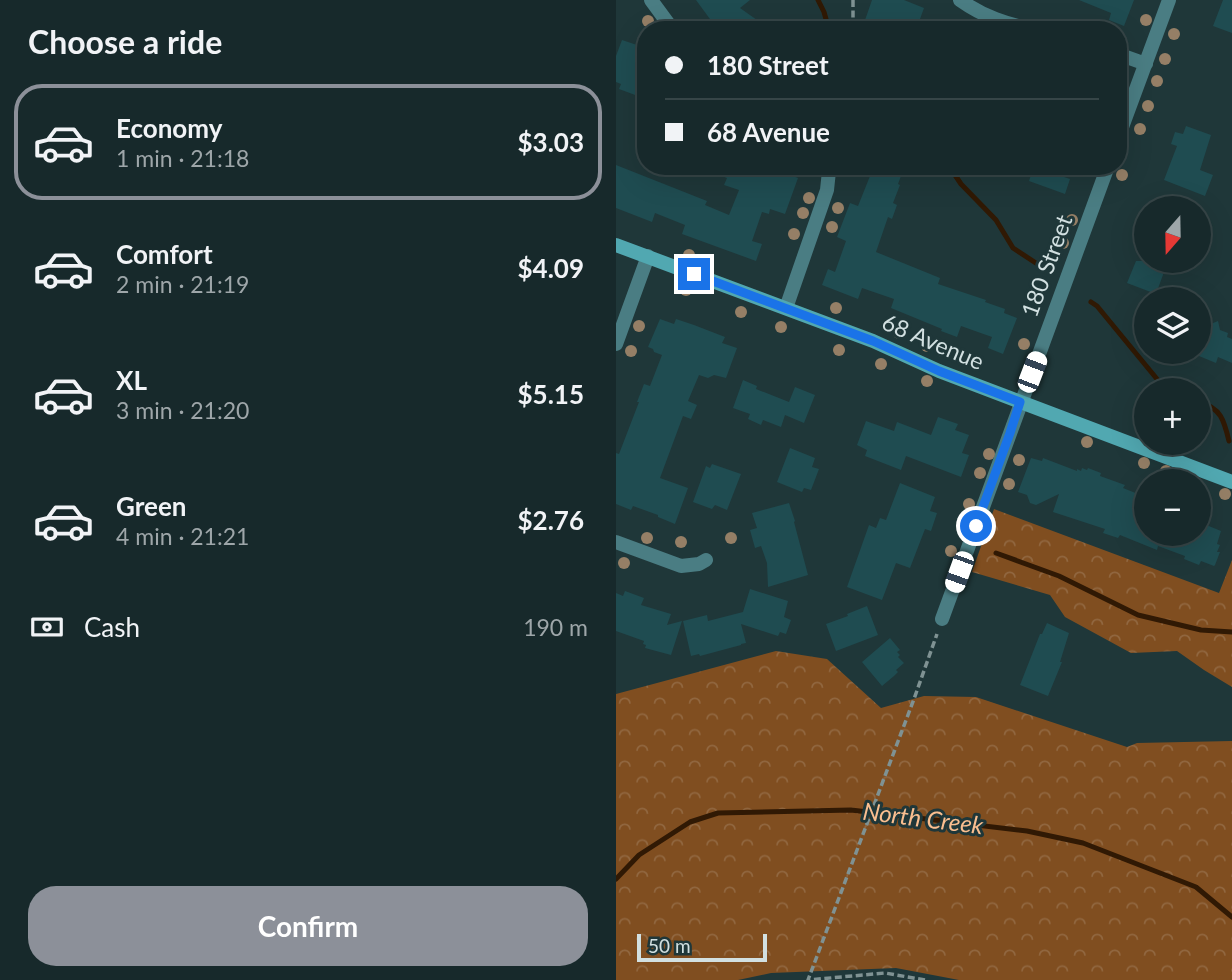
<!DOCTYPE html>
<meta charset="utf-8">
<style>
:root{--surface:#17292b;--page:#243537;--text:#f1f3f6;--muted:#9ea6a9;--line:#364547;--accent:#8c9099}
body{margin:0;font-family:Lato,sans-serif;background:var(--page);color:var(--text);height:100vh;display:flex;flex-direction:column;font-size:26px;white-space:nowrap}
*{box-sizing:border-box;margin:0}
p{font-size:23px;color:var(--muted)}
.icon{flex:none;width:38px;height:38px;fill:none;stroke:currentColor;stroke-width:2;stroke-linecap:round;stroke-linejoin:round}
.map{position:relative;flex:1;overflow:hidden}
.details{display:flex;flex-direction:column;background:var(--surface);width:616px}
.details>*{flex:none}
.hud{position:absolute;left:21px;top:21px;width:490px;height:154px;border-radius:28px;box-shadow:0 7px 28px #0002,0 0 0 2px var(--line);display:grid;align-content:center;height:154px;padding:0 28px;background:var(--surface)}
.needle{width:46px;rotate:200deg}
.fabs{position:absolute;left:518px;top:196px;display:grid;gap:14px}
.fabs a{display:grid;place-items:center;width:77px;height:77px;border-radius:50%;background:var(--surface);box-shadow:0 7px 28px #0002,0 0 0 2px var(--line);font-size:35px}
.scale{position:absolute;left:21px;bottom:18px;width:130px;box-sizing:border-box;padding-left:7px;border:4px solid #d2e0e1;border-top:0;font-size:19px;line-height:24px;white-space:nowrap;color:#d2e0e1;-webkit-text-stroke:5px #1f3739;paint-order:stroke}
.end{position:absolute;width:32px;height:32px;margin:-16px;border:9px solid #1a73e8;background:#fff;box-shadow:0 0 0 4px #fff}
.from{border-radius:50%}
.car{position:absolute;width:21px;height:42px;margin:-21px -10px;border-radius:9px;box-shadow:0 0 5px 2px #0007;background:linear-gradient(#fff 24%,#345 0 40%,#fff 0 76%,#345 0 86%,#fff 0)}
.hud b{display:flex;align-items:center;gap:24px;height:66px;font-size:26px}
.hud b+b{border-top:2px solid var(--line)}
.hud i{width:18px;height:18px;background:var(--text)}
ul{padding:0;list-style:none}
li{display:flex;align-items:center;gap:21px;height:116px;margin:0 14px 10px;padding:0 14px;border:4px solid transparent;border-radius:28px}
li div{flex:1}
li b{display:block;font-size:26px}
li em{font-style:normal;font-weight:700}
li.current{border-color:var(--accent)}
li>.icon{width:63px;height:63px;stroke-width:1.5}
h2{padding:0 28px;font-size:32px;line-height:84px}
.pay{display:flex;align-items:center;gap:18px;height:77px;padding:0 28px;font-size:26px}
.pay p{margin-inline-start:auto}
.cta{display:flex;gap:14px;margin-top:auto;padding:14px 28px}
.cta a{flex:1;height:80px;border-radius:28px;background:var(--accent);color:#fff;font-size:28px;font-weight:700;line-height:80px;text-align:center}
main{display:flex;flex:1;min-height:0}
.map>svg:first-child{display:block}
.forest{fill:url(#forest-crowns)}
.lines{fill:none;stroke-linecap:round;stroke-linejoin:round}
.stream{stroke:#301904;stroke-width:5}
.building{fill:#1f4c51}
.path{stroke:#7f9293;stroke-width:3.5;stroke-dasharray:7 3.5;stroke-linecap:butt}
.street{stroke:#4a7d83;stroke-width:14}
.secondary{stroke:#51a8b1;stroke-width:14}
.tree{fill:#957f66}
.route{stroke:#1a73e8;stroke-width:9}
.labels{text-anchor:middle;stroke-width:6;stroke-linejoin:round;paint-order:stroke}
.street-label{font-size:23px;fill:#d2e0e1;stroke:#1f3739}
.water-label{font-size:24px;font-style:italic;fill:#fabf90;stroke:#1f3739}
</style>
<main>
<section class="details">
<h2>Choose a ride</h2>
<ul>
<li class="current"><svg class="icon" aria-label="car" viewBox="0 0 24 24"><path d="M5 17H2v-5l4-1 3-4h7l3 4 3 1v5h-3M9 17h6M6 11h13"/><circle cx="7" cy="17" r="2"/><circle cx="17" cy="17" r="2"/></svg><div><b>Economy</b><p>1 min · 21:18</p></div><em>$3.03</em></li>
<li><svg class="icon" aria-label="car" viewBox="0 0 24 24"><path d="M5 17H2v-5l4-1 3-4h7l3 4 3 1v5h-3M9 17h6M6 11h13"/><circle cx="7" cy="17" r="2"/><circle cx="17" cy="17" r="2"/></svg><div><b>Comfort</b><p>2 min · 21:19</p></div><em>$4.09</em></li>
<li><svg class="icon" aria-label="car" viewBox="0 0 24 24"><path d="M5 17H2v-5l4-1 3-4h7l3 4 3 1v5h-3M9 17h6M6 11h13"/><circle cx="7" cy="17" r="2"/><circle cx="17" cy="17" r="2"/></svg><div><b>XL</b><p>3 min · 21:20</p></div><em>$5.15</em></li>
<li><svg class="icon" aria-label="car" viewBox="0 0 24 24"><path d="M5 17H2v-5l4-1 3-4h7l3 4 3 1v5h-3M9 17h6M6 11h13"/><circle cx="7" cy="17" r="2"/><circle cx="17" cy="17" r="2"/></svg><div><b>Green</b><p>4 min · 21:21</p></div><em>$2.76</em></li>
</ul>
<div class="pay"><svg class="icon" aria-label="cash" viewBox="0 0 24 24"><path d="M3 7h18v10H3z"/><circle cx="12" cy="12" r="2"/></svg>Cash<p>190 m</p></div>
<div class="cta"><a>Confirm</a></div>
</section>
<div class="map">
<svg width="616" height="980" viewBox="0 0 616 980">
<defs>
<pattern id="forest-crowns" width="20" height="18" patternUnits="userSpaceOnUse" patternTransform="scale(1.75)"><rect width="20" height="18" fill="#804e20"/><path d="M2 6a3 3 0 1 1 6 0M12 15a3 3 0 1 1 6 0" fill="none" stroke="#916740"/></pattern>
</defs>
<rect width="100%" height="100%" fill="#1f3739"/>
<path class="forest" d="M378 509 603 593 616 560V687L588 670 561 651 515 653 449 617 434 595 356 572Z
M160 651 211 659 265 708 308 696 360 697 511 747 521 743 616 741V980H343L280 968 155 973 122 980H0V694Z"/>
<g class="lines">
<path class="stream" d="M202 0 208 12 213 30
M333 166 345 184 380 220 397 248 429 269
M475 302 481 306 550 390
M583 402C605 408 608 420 613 441
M380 553 443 576 522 615 585 630 616 632
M0 879 23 855 74 822 102 813 235 810 411 831 467 843 580 887 616 917"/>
</g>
<path class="building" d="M80 0H134L124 8 155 30H102Z
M256 0H288L308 8 300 30H266L248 23Z
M463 0H518L508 26 493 20 495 13Z
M607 0H616V33L597 26Z
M6 40 30 48V99L3 89 5 84 0 82V56Z
M570 126 595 135 584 170 597 175 589 196 548 180 561 146 555 144 559 132 567 134Z
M0 165 91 201 89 205 113 215 123 190 108 185 111 178 84 168 85 166H162L178 172 177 176 182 178 169 214 154 209 153 214 146 212 136 241 146 244 140 261 66 234 69 225 39 213 36 222 0 208Z
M258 166H276L285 170 283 175 285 176 282 184 284 185 277 203 281 205 276 219 272 217 260 252 324 278 322 284 370 300 369 302 389 309 388 313 401 318 387 354 372 348 376 337 345 326 341 337 325 331 326 329 275 308 278 299 246 288 242 299 206 285 212 269 219 272 230 241 221 237 234 203 242 206Z
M418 166H448L445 176 454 179 449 194 413 181Z
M520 261H552L540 294 511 283Z
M44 319 58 324 60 319 78 325 109 337 106 343 121 348 110 378 98 375 92 378 83 375 72 401 81 405 75 419 67 416 44 478 72 488 59 524 42 517V515L17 506 15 510 0 504V453L3 454 23 402H21L28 384 34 386 46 355 38 352 37 349 32 347Z
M602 321 604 330 612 333 611 337 616 339V363L602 357 600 363 583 356V323L590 326Z
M127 380 141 386 140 389 173 402 179 387 199 395 188 423 169 415 165 427 147 420 145 425 132 419 134 414 117 408Z
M322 417 342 424 339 430 353 435 346 453 353 455 345 477 290 456 285 470 249 456 251 450 241 445 250 421 278 431 281 422 315 435Z
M174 448 199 458 196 467 203 469 195 490 188 488 186 492 161 482Z
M415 458 426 461 427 458 461 471V469L465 471 466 468 471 470 472 468 485 473 484 476 509 485 507 488 522 494V496L530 499V534H583V522L605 531 601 544 604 545 601 552H604L599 565 598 566 585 561 583 565 568 559 569 556 542 546 541 550 504 535 502 538 487 533 489 529 437 512 443 494 420 505 414 503 411 495 402 492Z
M96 464 125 474 111 510 99 505 96 509 77 502 90 466 94 468Z
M284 483 319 497 314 511 321 513 315 531 309 529 294 568 280 563 266 600 231 587 253 525 260 528 264 518 270 520Z
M173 503 179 521 178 522 192 575 152 587 151 563 145 546 139 548 134 530 141 528 136 513Z
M134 589 172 601 168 617 175 620 170 634 164 632 162 636 125 624 130 643 125 644V645L84 656 83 654 75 656 67 621 91 615 92 621 127 612Z
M9 591 28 598 25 605 55 614 51 625 66 621 55 655 29 648 30 645 27 644 28 641 0 631V593L7 596Z
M251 606 262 635 220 651 210 624 232 616 231 614Z
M431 623 453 633 444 662H446L432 696 404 685 424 634H426Z
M274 638 284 650 281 652 284 655 282 657 288 663 280 670 282 672 278 676 266 686 246 662Z"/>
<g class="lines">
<path class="path" d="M237 0V30
M309 980 269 973 192 980 298 699 321 634"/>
<path class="street" d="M35 0 57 30
M344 0C368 17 390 24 419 30
M502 54 530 64
M502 138 553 0
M170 308 211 190 213 171 210 166
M0 344 32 256
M0 542 65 566 83 564 90 560
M326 619 492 166"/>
<path class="secondary" d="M0 245 257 341 323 371 616 482"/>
</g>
<g class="tree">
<circle cx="530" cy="20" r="6"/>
<circle cx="32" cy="21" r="6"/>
<circle cx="558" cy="34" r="6"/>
<circle cx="549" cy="59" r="6"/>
<circle cx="541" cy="81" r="6"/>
<circle cx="532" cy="106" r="6"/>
<circle cx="524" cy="129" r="6"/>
<circle cx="506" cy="175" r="6"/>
<circle cx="193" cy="198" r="6"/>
<circle cx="222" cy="208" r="6"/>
<circle cx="187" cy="213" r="6"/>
<circle cx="456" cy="220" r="6"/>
<circle cx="216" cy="227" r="6"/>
<circle cx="178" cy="234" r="6"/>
<circle cx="447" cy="243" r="6"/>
<circle cx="73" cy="255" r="6"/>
<circle cx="70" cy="290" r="6"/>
<circle cx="220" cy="308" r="6"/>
<circle cx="125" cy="312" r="6"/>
<circle cx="23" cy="326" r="6"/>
<circle cx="165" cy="327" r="6"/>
<circle cx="283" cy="333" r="6"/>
<circle cx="408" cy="344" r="6"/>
<circle cx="311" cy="346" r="6"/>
<circle cx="223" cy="350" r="6"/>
<circle cx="15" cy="351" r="6"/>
<circle cx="326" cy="351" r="6"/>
<circle cx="265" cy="364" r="6"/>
<circle cx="311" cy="381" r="6"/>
<circle cx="471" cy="442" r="6"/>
<circle cx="373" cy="454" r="6"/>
<circle cx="403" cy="460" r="6"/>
<circle cx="528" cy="463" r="6"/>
<circle cx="550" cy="471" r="6"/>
<circle cx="364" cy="473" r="6"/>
<circle cx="393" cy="484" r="6"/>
<circle cx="609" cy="494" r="6"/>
<circle cx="353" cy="504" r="6"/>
<circle cx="31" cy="538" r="6"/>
<circle cx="115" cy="538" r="6"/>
<circle cx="65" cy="542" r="6"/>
<circle cx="335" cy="551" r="6"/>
<circle cx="8" cy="563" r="6"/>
</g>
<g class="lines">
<path class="route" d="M78 274 257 341 323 371 404 402 394 433 360 526"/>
</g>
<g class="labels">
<g class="street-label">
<text transform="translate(431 266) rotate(-70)" y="8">180 Street</text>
<text transform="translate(317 342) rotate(23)" y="8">68 Avenue</text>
</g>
<g class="water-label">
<text transform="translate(307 819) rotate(7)" y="8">North Creek</text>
</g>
</g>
</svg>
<div class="fabs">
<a><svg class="needle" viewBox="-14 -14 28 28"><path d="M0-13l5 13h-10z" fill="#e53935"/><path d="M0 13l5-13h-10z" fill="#9ea6a9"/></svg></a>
<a><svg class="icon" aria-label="layers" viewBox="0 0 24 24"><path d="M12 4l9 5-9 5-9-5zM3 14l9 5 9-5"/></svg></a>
<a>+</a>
<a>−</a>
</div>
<div class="scale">50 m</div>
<i class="end from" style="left:360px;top:526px"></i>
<i class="end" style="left:78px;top:274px"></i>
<i class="car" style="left:416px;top:372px;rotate:21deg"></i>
<i class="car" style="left:343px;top:572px;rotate:200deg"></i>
<div class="hud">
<b><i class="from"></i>180 Street</b>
<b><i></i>68 Avenue</b>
</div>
</div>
</main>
